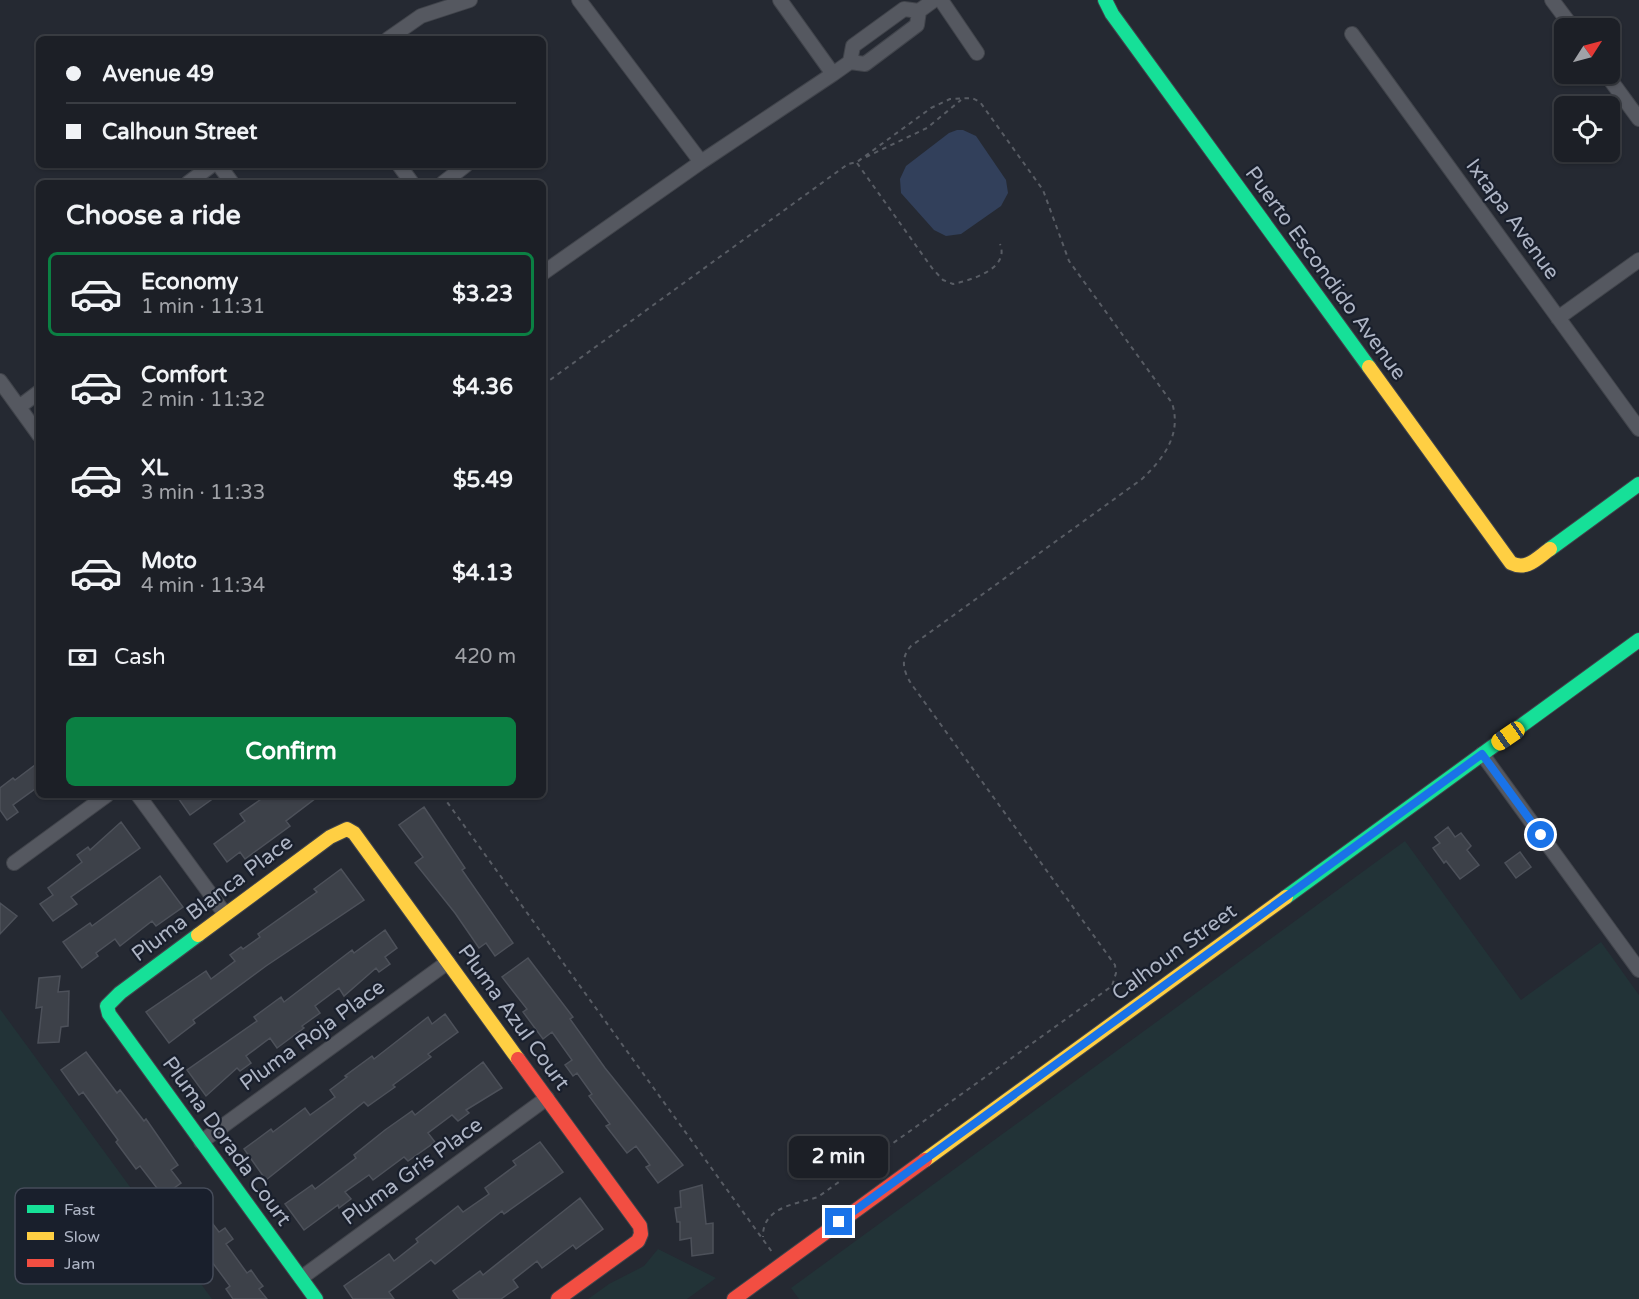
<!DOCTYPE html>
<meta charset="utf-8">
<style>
:root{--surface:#1c1f26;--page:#25272e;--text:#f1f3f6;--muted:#a0a2a7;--line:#3a3d43;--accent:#0b8043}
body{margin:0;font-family:"Varela Round",sans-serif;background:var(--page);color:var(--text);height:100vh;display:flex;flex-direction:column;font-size:22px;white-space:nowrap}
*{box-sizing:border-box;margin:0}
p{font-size:20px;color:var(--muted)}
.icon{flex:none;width:33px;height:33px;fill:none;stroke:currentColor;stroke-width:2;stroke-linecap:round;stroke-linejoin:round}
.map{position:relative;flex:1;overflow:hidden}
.details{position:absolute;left:36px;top:180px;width:510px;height:618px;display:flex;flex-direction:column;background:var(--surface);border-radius:9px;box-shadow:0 2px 4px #0004,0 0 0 2px var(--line)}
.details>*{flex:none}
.top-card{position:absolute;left:36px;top:36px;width:510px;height:132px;border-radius:9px;box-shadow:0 2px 4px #0004,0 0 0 2px var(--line);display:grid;align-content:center;height:132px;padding:0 30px;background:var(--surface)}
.needle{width:39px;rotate:54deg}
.controls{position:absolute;left:1554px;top:18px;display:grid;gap:12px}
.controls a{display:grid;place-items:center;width:66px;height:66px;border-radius:9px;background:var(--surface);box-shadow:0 2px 4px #0004,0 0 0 2px var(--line);font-size:30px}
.end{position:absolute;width:27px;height:27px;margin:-14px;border:8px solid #1a73e8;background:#fff;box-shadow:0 0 0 3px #fff}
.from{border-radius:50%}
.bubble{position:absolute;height:42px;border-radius:9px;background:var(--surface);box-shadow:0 2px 4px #0004,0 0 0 2px var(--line);font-size:20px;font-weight:700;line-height:42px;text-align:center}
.car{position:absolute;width:18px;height:36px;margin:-18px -9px;border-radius:8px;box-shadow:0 0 4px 2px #0007;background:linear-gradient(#f5c518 24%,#345 0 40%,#f5c518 0 76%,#345 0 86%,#f5c518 0)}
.top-card b{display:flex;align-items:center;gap:21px;height:57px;font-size:22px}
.top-card b+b{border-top:2px solid var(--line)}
.top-card i{width:15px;height:15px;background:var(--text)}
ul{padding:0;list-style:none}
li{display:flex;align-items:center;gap:18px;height:84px;margin:0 12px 9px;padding:0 18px;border:3px solid transparent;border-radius:9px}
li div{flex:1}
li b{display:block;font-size:22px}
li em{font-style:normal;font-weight:700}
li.active{border-color:var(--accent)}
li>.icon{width:54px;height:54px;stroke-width:1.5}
h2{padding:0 30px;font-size:27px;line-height:72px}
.pay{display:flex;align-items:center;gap:15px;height:66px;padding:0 30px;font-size:22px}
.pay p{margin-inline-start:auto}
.primary-button{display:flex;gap:12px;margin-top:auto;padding:12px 30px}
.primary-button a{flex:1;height:69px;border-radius:9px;background:var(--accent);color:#fff;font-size:24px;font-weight:700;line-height:69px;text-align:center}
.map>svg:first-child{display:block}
.green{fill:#223337}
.water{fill:#32405b}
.building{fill:#3d4149;stroke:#4d515a;stroke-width:1.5}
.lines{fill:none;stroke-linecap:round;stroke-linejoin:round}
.street-casing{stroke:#41444b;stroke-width:16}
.fast-casing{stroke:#41444b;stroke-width:16}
.slow-casing{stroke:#41444b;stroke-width:16}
.jam-casing{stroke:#41444b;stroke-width:16}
.path{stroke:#585c64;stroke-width:2;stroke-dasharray:4.5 4.5;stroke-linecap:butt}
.street{stroke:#555860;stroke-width:14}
.fast{stroke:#16e098;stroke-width:14}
.slow{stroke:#ffcf43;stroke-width:14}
.jam{stroke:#f24e42;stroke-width:14}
.route{stroke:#1a73e8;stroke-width:8}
.labels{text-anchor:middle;stroke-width:4.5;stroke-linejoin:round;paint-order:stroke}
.street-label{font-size:21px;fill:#aeb5c5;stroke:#191f2c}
.key{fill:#191f2c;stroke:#464c5a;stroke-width:1.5}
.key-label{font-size:16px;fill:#aeb5c5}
</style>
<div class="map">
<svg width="1639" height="1299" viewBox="0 0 1639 1299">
<rect width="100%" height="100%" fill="#252932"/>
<path class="green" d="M1405 841 1521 1000 1601 942 1639 995V1299H799L791 1288Z
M0 1009 212 1299H0Z
M658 1249 716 1278 687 1299H588L609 1284 644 1266Z"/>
<path class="water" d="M957 130H963L976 136 1006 180 1008 193 1001 206 961 234 946 236 934 230 901 193 900 179 906 166 949 133Z"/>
<path class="building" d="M39 762V786L13 805 18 812 7 820 0 810V788L13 778 15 780Z
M176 795H218L190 815Z
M267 795H320L286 821 290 826 245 859 240 852 227 862 214 844 245 821 240 814Z
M424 807 465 868 462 870 513 943 495 956 486 943 479 948 455 913 415 863 423 857 399 825Z
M121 822 140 848 71 897 77 904 53 921 40 904 53 895 48 888 82 862 77 855 88 847 90 850Z
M1448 827 1455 837 1461 833 1471 846 1467 850 1479 865 1460 879 1446 861 1444 863 1433 848 1440 843 1435 837Z
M1520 852 1531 867 1516 878 1505 863Z
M341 869 364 900 266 966 193 1020 195 1023 169 1043 146 1012 206 971 211 979 235 961 230 955 241 947 243 949 260 937 258 934 317 892 314 889Z
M160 876 183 907 156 926 152 921 120 946 115 939 96 953 98 956 82 968 63 942 90 923 92 926Z
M0 903 17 916 0 934Z
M385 930 397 948 385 957 390 964 379 972 376 968 344 996 339 988 315 1006 320 1013 302 1026 304 1028 277 1048 270 1038 246 1056 251 1063 240 1071 237 1068 206 1096 187 1070 257 1021 254 1017 281 997 284 1002 352 950 354 953Z
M528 958 573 1017 570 1019 605 1068 683 1165 658 1183 646 1167 650 1165 636 1146 627 1153 606 1126 610 1124 589 1096 592 1094 577 1073 573 1076 565 1065 572 1060 552 1032 543 1039 523 1012 527 1009 502 977Z
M60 976 58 992 69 991 68 1026 61 1027 59 1042 38 1043 42 1007 36 1008 39 978Z
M445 1014 458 1032 428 1054 431 1057 393 1085 395 1087 368 1106 364 1102 266 1180 244 1149 271 1129 273 1132 305 1108 310 1115 335 1097 330 1090 347 1077 345 1076 372 1056 374 1059 428 1017 432 1024Z
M86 1052 117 1093 120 1090 144 1121 146 1119 178 1165 171 1170 181 1183 163 1196 140 1166 136 1169 116 1142 118 1140 83 1092 79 1095 61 1070Z
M483 1062 502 1088 466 1110 469 1113 458 1121 452 1115 428 1133 435 1142 408 1161 404 1157 373 1180 369 1175 345 1192 351 1199 339 1208 338 1205 304 1230 285 1204 312 1185 315 1189 356 1158 354 1155 385 1130 412 1111 415 1115Z
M540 1142 563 1172 504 1214 502 1211 435 1264 431 1260 389 1292 394 1299H353L344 1286 389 1254 394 1261 418 1242 416 1239 458 1206 463 1212 489 1194 485 1188 516 1165 513 1161Z
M702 1185 706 1224 713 1223V1253L692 1256 691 1238 680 1240V1222H677L675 1208 681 1207 680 1191Z
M198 1196 210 1212 206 1215 219 1232 225 1228 233 1239 226 1244 247 1273 251 1270 258 1280 263 1286 259 1289 267 1299H233L226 1289 230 1286 194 1238 191 1240 173 1215Z
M580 1198 603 1229 576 1249 573 1245 542 1268 537 1261 513 1280 518 1287 501 1299H459L453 1291 480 1271 483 1275Z"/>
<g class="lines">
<defs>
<path id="street" d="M579 0 701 162 833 74
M780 0 833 74 850 62 853 46 904 9 919 11 934 0
M941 0 977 53
M1552 0 1573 28
M1352 34 1639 429
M388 39 421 16 470 0
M850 62 865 64 917 25 919 11
M1606 74 1639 119
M219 165 232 183
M399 165 412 183
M188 183 212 165
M443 183 466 165
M543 273 701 162
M1558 318 1639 260
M0 381 39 435
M19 407 39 392
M1482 754 1639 970
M138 795 225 914
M14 863 107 795
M201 1142 448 962
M301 1278 547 1098"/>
<path id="fast" d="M1105 0 1112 14 1369 367
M1550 549 1639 484
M1286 897 1639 640
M198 935 120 993 107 1006 109 1014 316 1299"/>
<path id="slow" d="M1369 367 1511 563C1527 571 1537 558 1550 549
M198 935 330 837 347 829 354 833 518 1059
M925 1160 1286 897"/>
<path id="jam" d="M518 1059 640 1226 641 1234 638 1241 558 1299
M734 1299 925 1160"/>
</defs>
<use href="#street" class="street-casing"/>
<use href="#fast" class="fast-casing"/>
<use href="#slow" class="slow-casing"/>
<use href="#jam" class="jam-casing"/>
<path class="path" d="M866 157 927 128 961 100
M857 163 932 268 943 280 953 284C971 280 1010 269 1000 244
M543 385 848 164 857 162 931 108 950 99 972 98 980 102 1043 190 1069 261 1172 403C1182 434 1164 458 1142 479L911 646C898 660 905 676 915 689L1115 965 1116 973 1112 986 818 1197C796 1204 762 1207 763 1237
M442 795 772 1252"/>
<use href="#street" class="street"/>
<use href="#fast" class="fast"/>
<use href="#slow" class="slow"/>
<use href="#jam" class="jam"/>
</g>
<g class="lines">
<path class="route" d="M839 1222 1482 754 1541 835"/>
</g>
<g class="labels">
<g class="street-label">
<text transform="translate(1513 219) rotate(54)" y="7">Ixtapa Avenue</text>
<text transform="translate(1326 273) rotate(54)" y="7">Puerto Escondido Avenue</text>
<text transform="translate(212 898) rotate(-37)" y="7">Pluma Blanca Place</text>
<text transform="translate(1174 952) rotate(-36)" y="7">Calhoun Street</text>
<text transform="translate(514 1017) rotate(54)" y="7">Pluma Azul Court</text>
<text transform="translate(312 1035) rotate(-36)" y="7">Pluma Roja Place</text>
<text transform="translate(227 1141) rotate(54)" y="7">Pluma Dorada Court</text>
<text transform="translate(412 1171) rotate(-36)" y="7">Pluma Gris Place</text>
</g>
</g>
<rect x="15" y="1188" width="198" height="96" rx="9" class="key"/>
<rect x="27" y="1205" width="27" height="8" fill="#16e098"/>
<rect x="27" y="1232" width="27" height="8" fill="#ffcf43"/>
<rect x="27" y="1259" width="27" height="8" fill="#f24e42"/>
<g class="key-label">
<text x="64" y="1215">Fast</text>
<text x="64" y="1242">Slow</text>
<text x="64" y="1269">Jam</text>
</g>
</svg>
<div class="controls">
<a><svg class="needle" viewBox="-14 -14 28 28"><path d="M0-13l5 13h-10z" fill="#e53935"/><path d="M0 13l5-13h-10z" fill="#a0a2a7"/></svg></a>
<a><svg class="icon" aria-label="locate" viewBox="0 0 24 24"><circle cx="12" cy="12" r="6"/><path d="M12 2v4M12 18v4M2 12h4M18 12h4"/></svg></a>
</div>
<i class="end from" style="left:1541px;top:835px"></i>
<i class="end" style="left:839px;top:1222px"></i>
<div class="bubble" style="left:789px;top:1136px;width:99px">2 min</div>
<i class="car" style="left:1508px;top:736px;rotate:235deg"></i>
<div class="top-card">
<b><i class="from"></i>Avenue 49</b>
<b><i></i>Calhoun Street</b>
</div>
<section class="details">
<h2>Choose a ride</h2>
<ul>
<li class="active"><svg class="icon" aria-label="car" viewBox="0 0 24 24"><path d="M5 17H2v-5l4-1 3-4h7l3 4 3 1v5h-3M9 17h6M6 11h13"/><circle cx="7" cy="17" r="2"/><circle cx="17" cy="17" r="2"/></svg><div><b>Economy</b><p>1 min · 11:31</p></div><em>$3.23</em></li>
<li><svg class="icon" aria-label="car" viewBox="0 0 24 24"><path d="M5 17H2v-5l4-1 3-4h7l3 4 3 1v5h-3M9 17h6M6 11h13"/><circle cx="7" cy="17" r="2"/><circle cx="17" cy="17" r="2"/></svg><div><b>Comfort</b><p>2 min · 11:32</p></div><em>$4.36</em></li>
<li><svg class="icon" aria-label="car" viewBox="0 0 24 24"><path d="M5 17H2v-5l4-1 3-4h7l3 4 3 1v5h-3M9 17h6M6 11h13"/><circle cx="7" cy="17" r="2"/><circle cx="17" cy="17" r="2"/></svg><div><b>XL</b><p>3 min · 11:33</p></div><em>$5.49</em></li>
<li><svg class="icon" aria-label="car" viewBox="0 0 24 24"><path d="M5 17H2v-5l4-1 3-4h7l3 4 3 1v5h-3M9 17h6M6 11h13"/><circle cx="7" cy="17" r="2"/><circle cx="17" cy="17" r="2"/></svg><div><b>Moto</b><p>4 min · 11:34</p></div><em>$4.13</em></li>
</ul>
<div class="pay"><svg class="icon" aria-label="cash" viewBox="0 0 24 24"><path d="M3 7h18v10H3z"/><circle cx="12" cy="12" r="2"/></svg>Cash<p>420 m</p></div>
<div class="primary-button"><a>Confirm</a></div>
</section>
</div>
